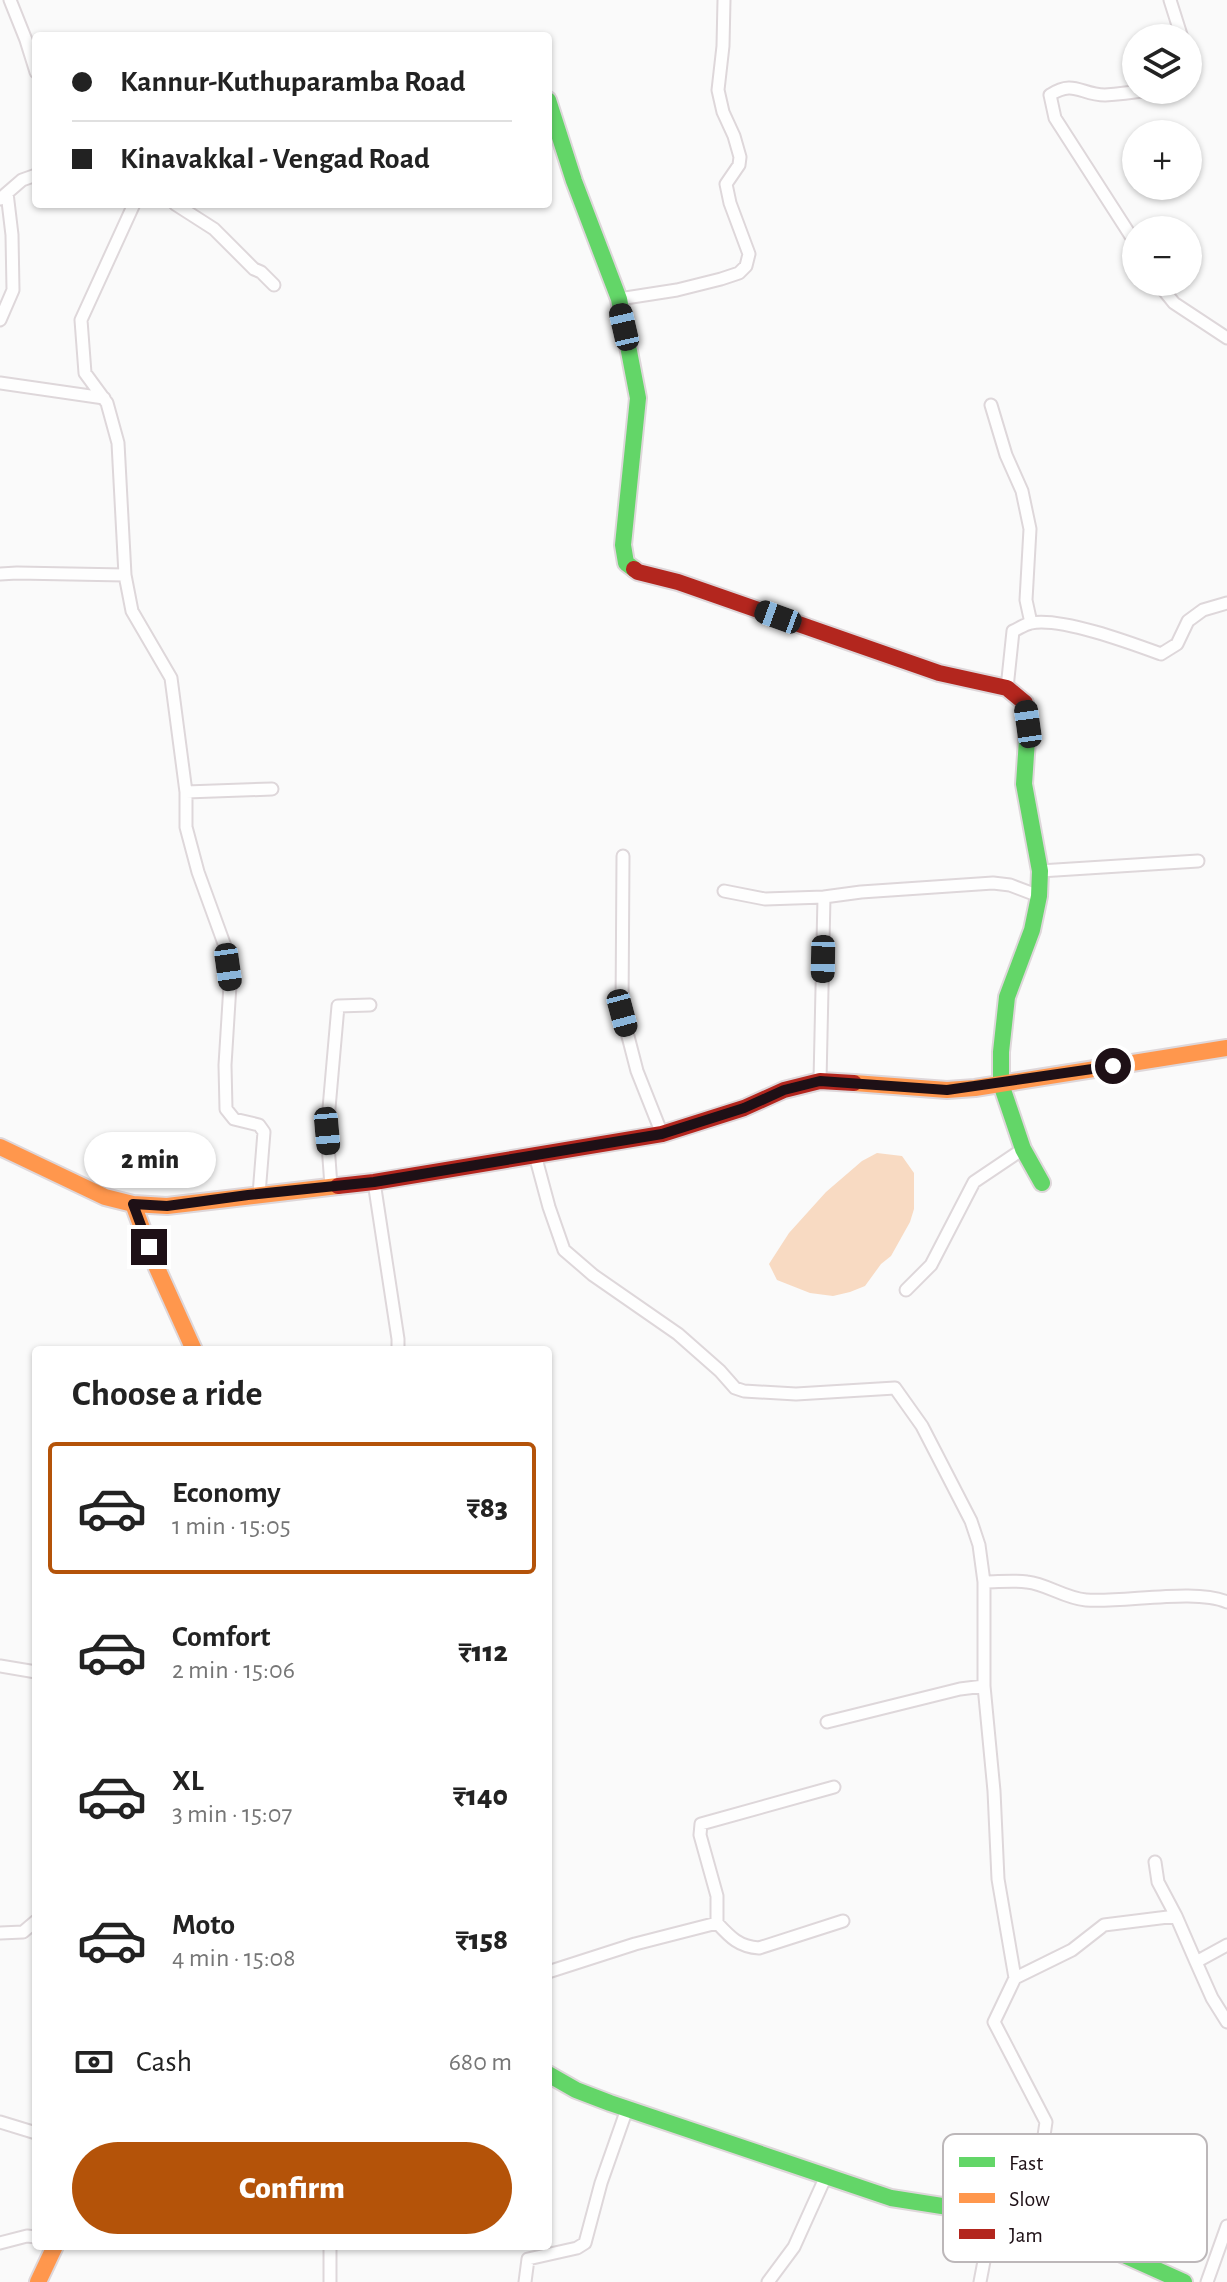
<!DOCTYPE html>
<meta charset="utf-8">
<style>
:root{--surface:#fff;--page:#f2f2f2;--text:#222;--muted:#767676;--line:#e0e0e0;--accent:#b45309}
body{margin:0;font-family:"Alegreya Sans",sans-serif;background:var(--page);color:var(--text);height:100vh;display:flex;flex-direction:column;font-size:30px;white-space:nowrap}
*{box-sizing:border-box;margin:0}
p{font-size:26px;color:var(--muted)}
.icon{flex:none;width:44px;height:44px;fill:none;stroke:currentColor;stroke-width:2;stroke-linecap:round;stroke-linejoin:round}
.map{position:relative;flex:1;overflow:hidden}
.details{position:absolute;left:32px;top:1346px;width:520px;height:904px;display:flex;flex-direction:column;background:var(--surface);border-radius:8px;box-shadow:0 2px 6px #0004}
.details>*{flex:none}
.top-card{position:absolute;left:32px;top:32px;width:520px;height:176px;border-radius:8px;box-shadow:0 2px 6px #0004;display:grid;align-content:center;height:176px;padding:0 40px;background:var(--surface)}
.buttons{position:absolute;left:1122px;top:24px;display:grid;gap:16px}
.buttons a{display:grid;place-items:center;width:80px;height:80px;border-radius:50%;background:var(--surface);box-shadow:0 2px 6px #0004;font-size:40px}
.end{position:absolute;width:36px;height:36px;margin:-18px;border:10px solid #1e1016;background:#fff;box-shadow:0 0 0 4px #fff}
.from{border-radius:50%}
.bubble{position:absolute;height:56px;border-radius:28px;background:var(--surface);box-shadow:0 2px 6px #0004;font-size:26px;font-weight:800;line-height:56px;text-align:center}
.car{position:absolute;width:24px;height:48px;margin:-24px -12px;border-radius:10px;box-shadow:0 0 6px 2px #0007;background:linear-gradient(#222 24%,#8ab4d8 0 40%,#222 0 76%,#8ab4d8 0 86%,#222 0)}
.top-card b{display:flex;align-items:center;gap:28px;height:76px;font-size:30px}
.top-card b+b{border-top:2px solid var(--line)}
.top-card i{width:20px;height:20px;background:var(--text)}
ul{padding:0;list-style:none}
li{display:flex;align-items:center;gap:24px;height:132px;margin:0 16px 12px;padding:0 24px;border:4px solid transparent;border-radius:8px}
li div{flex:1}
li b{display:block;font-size:30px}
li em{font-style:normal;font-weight:800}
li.active{border-color:var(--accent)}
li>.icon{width:72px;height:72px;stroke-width:1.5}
h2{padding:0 40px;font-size:36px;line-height:96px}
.pay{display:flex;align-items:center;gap:20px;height:88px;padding:0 40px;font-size:30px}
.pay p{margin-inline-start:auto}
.button{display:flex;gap:16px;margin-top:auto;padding:16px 40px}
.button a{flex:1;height:92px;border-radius:48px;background:var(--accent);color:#fff;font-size:32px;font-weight:800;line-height:92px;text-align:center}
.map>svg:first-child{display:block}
.green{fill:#f8dac2}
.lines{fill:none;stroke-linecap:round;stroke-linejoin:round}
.street-casing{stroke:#ded7da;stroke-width:15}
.fast-casing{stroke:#ded7da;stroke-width:20}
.slow-casing{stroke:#ded7da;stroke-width:20}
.jam-casing{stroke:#ded7da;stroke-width:20}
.street{stroke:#fefefe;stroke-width:11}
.fast{stroke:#63d668;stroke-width:16}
.slow{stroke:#ff974d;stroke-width:16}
.jam{stroke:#b3261e;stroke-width:16}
.route{stroke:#1e1016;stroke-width:10}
.key{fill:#fff;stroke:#bcb7b9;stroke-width:2}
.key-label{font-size:22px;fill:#1e1016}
</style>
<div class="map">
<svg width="1227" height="2282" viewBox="0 0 1227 2282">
<rect width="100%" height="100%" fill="#fafafa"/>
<path class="green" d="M877 1153 902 1156 914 1173V1209L910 1222 891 1256 881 1264 865 1286 850 1292 833 1296 810 1293 777 1280 769 1264 789 1233 826 1192 862 1161Z"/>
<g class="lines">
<defs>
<path id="street" d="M10 0 26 40 36 72
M1170 0 1182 38
M1188 63V80
M0 199 22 180 36 175
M134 204 81 320 85 373 107 403 118 443 125 575 132 611 171 678 186 792V827L198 872 226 949 230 985 225 1065 226 1109 234 1119 259 1125 264 1132 259 1194
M175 204 214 229 254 269 261 272 274 285
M1136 244 1055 118 1050 95C1074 79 1081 95 1105 95 1119 94 1135 92 1149 90
M1157 282 1174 303 1227 338
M619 299 677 290 721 279 739 273 746 266 749 254 730 203 726 184 739 165 740 157 734 136 723 112 718 90 723 46 724 0
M0 320 13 290 12 235 7 193
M0 383 104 398
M991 405 1006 455 1022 491 1030 529 1026 600 1031 623
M0 574 17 573 125 575
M1007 688 1013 631C1018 629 1025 624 1031 623 1061 617 1131 643 1161 654L1177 644 1188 621 1203 610 1227 603
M186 792 272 789
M623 856 622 1013 637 1071 662 1134
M1040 871 1198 861
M724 891 765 899 824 897
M820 1081 824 897 861 892 993 883 1010 885 1039 896
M535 1155 549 1207 564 1250 593 1275 678 1334 720 1371 735 1388 744 1391 796 1394 895 1388 922 1426 971 1521 979 1545 984 1582C998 1582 1014 1580 1027 1582 1047 1584 1064 1598 1086 1600 1123 1603 1196 1588 1227 1602
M374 1182 398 1339V1350
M331 1186 327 1131 338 1006 370 1005
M906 1290 931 1265 974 1182 1023 1149
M984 1582V1686L994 1791 998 1879 1015 1978
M0 1666 36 1672
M827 1722 960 1689 984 1686
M834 1787 701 1824 700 1835 717 1896V1923C730 1937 739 1947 759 1948L843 1921
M1155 1862 1158 1882 1176 1916
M0 1933 23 1932 36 1921
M1196 1962 1212 1998 1227 2022
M548 1972 635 1944 717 1923
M0 2122 36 2133
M1032 2217 1046 2122 994 2022 1015 1978 1072 1950 1104 1925 1176 1916 1196 1962 1227 1945
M0 2243 27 2236 36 2237
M330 2246V2282
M525 2282 528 2259 577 2248 585 2243 601 2183 627 2109
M768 2282 794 2247 826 2176
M980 2282 993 2214
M1207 2282 1227 2226"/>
<path id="fast" d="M548 100 574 181 619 299 638 398 623 545 626 563 634 569
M1028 725 1024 784 1040 871 1039 896 1032 930 1007 997 1001 1052V1084L1023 1149 1042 1183
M548 2074 576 2090 610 2103 891 2198 993 2214 1027 2216 1106 2247 1184 2282"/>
<path id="slow" d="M854 1083 947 1090 975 1088 1227 1048
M0 1147 105 1197 133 1204 167 1206 338 1186
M133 1204 157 1268 194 1350
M38 2282 55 2246"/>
<path id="jam" d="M634 569 638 572 678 582 939 673 1007 688 1025 703 1028 725
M338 1186 374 1182 662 1134 744 1108 784 1090 820 1081 854 1083"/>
</defs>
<use href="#street" class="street-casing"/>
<use href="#fast" class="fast-casing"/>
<use href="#slow" class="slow-casing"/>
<use href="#jam" class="jam-casing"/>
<use href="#street" class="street"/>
<use href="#fast" class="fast"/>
<use href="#slow" class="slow"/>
<use href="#jam" class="jam"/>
</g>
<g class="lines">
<path class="route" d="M149 1247 133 1204 167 1206 248 1195 374 1182 662 1134 744 1108 784 1090 820 1081 947 1090 1113 1066"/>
</g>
<rect x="943" y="2134" width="264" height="128" rx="12" class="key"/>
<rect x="959" y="2157" width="36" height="10" fill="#63d668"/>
<rect x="959" y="2193" width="36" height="10" fill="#ff974d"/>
<rect x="959" y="2229" width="36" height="10" fill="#b3261e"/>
<g class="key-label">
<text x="1009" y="2170">Fast</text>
<text x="1009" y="2206">Slow</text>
<text x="1009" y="2242">Jam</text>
</g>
</svg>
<div class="buttons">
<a><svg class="icon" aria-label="layers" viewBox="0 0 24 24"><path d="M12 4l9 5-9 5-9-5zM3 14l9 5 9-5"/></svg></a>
<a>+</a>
<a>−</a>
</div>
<i class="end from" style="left:1113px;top:1066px"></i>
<i class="end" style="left:149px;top:1247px"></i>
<div class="bubble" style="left:84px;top:1132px;width:132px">2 min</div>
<i class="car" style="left:624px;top:327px;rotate:347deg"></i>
<i class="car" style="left:778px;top:617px;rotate:290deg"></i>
<i class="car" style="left:1028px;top:724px;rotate:352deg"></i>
<i class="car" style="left:823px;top:959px;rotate:181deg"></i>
<i class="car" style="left:228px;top:967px;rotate:172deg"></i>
<i class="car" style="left:622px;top:1013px;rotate:165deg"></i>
<i class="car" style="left:327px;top:1131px;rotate:175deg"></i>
<div class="top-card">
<b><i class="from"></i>Kannur-Kuthuparamba Road</b>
<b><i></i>Kinavakkal - Vengad Road</b>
</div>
<section class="details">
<h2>Choose a ride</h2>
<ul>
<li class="active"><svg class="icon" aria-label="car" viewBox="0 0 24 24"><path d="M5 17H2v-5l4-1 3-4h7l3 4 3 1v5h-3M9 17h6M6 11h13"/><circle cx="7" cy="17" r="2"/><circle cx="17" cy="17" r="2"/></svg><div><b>Economy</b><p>1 min · 15:05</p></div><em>₹83</em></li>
<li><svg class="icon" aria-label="car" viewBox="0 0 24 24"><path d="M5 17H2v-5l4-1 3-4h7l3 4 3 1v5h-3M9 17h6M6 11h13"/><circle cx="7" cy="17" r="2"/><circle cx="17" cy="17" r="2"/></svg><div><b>Comfort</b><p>2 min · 15:06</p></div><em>₹112</em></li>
<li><svg class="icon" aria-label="car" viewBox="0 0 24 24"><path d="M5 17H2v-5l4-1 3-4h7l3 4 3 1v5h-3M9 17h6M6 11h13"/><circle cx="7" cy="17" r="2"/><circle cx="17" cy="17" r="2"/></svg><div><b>XL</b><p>3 min · 15:07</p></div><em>₹140</em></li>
<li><svg class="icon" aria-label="car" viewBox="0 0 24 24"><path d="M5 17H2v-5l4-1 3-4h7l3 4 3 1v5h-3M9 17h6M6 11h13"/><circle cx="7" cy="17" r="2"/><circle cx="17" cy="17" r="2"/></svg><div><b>Moto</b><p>4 min · 15:08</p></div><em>₹158</em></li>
</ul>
<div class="pay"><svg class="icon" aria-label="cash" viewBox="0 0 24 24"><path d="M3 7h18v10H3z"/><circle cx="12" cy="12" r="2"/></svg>Cash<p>680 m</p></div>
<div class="button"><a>Confirm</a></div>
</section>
</div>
